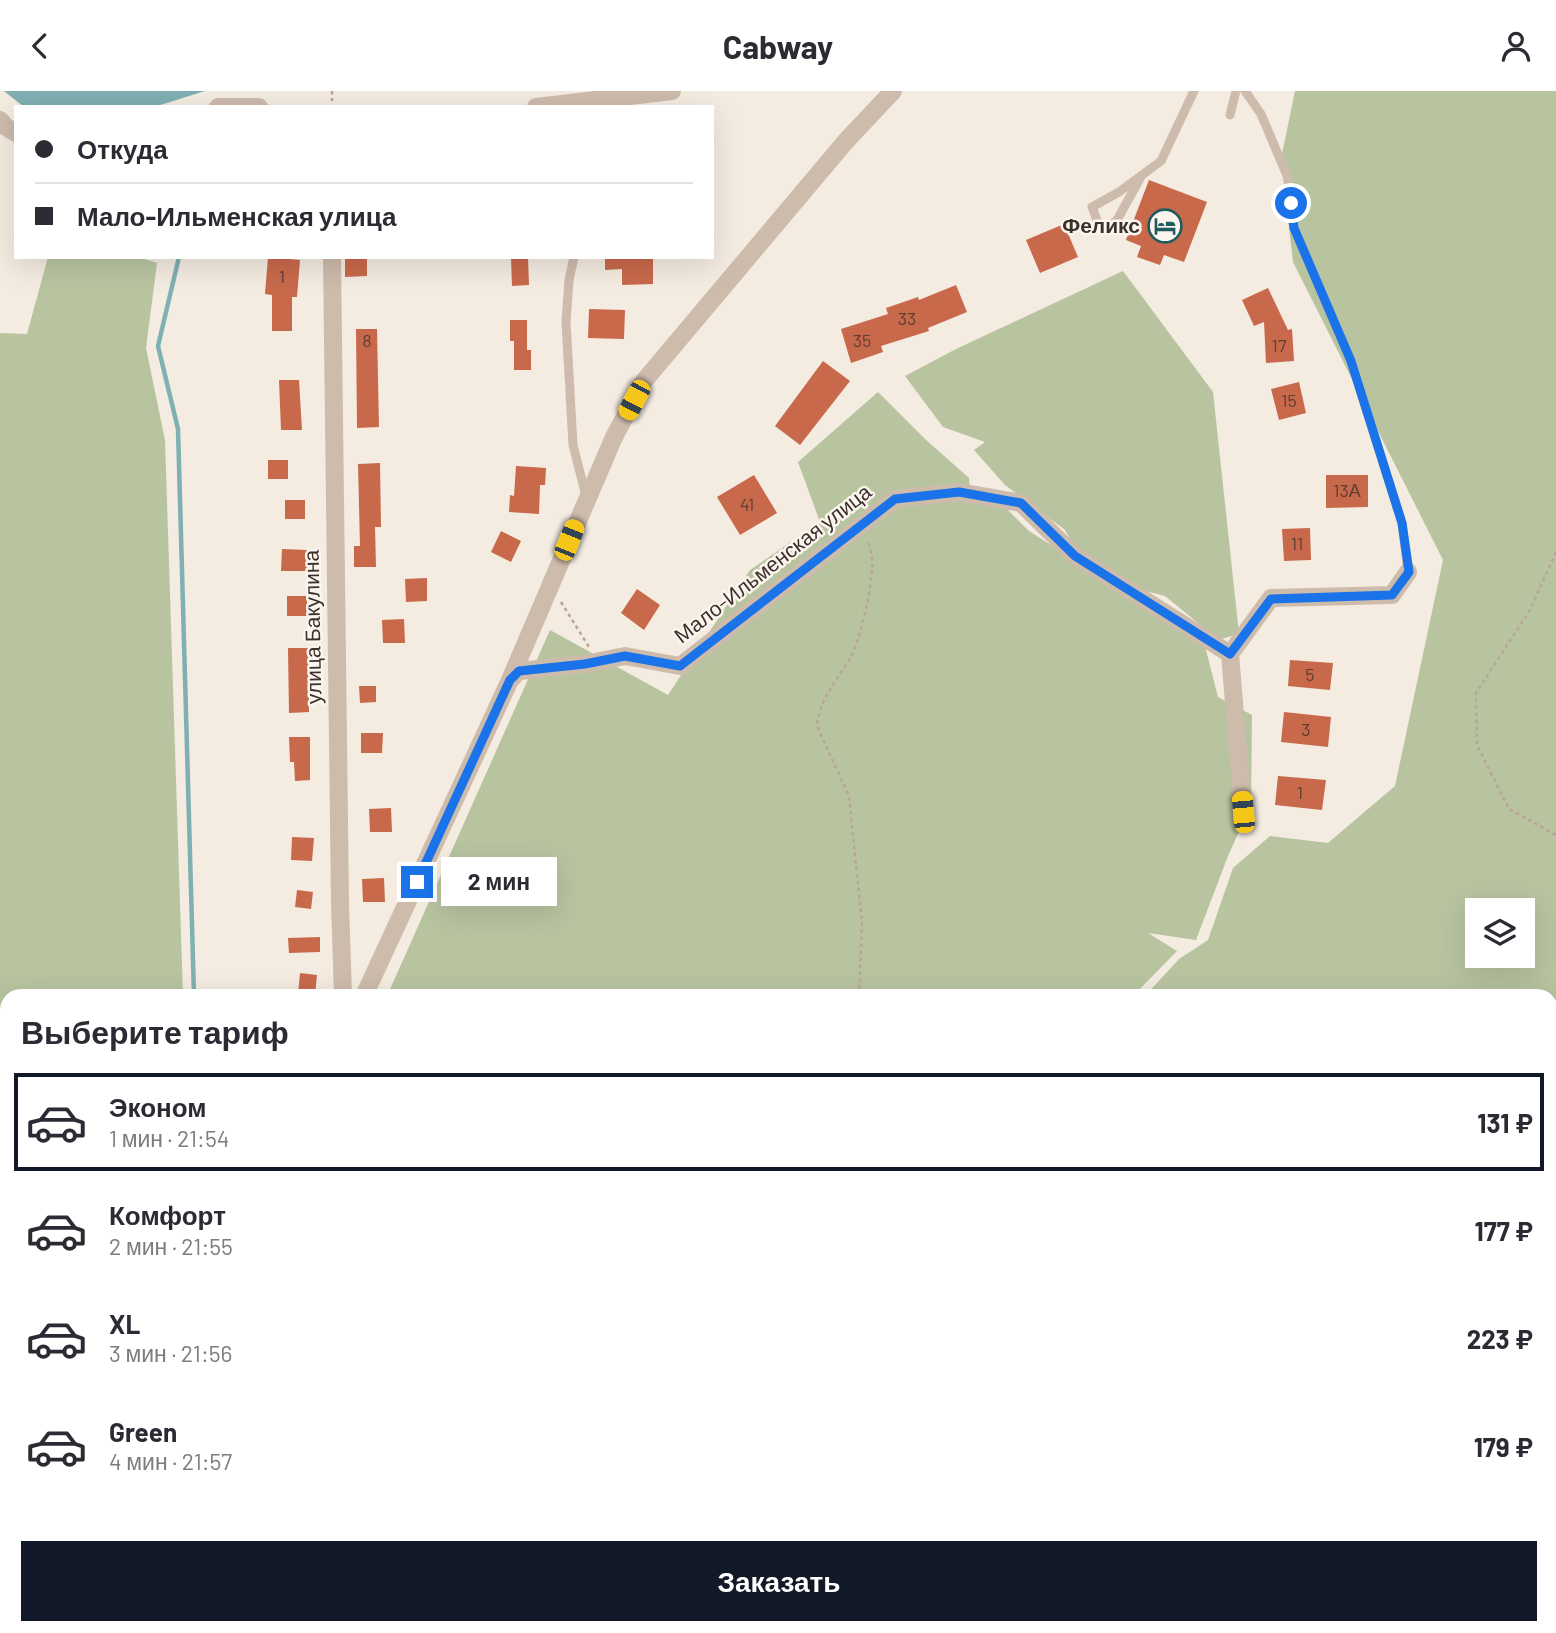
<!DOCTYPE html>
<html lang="ru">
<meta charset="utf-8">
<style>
:root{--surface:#fff;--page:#f2f2f3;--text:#2b2b33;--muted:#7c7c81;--line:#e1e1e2;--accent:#111827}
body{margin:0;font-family:Barlow,sans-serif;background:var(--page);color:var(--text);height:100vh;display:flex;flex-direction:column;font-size:26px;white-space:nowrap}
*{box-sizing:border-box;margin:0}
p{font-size:23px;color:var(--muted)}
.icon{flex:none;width:38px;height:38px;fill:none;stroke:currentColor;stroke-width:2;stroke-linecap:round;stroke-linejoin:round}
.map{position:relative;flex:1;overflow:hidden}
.drawer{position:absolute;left:0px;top:898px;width:1558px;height:646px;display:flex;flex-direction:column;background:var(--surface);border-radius:21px 21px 0 0;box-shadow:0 7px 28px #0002}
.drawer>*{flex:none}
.banner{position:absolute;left:14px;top:14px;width:700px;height:154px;border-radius:0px;box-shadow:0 7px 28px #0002;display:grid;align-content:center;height:154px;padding:0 21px;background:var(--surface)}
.fabs{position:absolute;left:1465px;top:807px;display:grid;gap:14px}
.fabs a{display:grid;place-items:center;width:70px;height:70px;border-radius:0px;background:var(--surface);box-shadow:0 7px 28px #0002;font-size:35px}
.end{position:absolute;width:32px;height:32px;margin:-16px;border:9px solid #1a73e8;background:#fff;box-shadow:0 0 0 4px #fff}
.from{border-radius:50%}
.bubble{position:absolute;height:49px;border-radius:0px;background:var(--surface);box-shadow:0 7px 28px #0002;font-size:23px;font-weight:700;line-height:49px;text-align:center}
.car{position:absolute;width:21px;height:42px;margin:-21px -10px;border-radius:9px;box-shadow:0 0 5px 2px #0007;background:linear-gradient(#f5c518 24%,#345 0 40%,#f5c518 0 76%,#345 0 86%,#f5c518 0)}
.banner b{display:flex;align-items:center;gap:24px;height:66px;font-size:26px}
.banner b+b{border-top:2px solid var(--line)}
.banner i{width:18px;height:18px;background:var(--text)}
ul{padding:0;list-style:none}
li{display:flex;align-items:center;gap:21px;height:98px;margin:0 14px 10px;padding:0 7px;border:4px solid transparent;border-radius:0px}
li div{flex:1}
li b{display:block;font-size:26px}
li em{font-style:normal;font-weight:700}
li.selected{border-color:var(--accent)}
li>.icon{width:63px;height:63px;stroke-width:1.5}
h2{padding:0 21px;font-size:32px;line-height:84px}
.action{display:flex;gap:14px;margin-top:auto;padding:14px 21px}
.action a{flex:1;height:80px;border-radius:0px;background:var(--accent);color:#fff;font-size:28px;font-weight:700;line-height:80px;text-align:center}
header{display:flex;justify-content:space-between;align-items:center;height:91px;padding:0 21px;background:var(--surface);font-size:32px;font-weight:700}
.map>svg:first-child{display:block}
.green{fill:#b8c4a0;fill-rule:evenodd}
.water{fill:#7fb0b2}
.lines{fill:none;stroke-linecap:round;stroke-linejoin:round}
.stream{stroke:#7fb0b2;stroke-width:4.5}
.building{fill:#c8694b}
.path{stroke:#b9a596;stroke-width:2.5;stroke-dasharray:3.5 3.5;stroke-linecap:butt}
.service{stroke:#cdbbac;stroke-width:9}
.minor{stroke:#cdbbac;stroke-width:18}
.route{stroke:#1a73e8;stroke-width:9}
.labels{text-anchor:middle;stroke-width:5;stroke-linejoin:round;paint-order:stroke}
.number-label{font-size:18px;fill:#5e3e33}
.poi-label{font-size:21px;font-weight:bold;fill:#3b302b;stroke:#fbf5ee;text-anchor:end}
.street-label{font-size:21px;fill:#3b302b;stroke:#fbf5ee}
</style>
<header><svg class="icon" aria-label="back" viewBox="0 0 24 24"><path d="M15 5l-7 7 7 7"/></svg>Cabway<svg class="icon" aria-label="person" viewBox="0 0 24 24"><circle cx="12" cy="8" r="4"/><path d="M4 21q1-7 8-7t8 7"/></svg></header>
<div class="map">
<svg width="1556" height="1542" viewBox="0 0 1556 1542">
<rect width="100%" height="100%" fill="#f4ebe1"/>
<path class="green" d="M1295 0H1556V1542H994L990 1537 1550 1536V905H1145L1179 868 1208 849 1233 777 1270 745 1328 752 1395 695 1443 469 1293 171 1281 68ZM1477 819H1522V864H1477Z
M48 166H138L157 172 146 257 165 349 183 905H7V1536H203V1542H0V242L27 243Z
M1123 180 1213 301 1239 543 1211 551 1198 532 1165 505 1103 489 1205 555 1218 606 1252 624 1251 714 1228 765 1196 849 1148 842 1177 860 1133 905H387L550 539 668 604 750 479 820 431 798 371 878 301 925 348 969 387 971 407 994 405 1029 440 1087 477 1065 439 1005 394 974 359 985 351 943 336 905 285 956 258Z
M523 1537H835L834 1542H526Z"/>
<path class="water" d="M4 0H205L154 16H24Z"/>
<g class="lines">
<path class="stream" d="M179 166 158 255 178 338 194 905
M0 1239 7 1270
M66 1536 67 1542
M211 1536V1542"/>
</g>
<path class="building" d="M1149 89 1207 111 1184 171 1164 164 1160 174 1137 166 1141 155 1126 149Z
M1064 133 1078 166 1040 182 1026 149Z
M268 166 300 169 297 206H292V240H272V204L265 203Z
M345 166H367V185L345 186Z
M511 166H528L529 194 512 195Z
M605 166H653V193L622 194V178L605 179Z
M956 194 967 221 928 237 929 240 881 255 883 261 851 272 841 238 888 223 886 217 918 206 919 209Z
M1268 197 1288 239 1292 238 1294 270 1266 272 1264 231 1254 235 1242 209Z
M589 218 625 219 624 248 588 247Z
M510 229H527V259H531V279H514V250H510Z
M356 238H377L379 336 357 337Z
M823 270 850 290 800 354 775 335Z
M279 289H299L302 339H281Z
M1299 291 1306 322 1279 329 1271 298Z
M268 369H288V388H268Z
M380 372 381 436H375L376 476H354V455H360L358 373Z
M516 375 546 377 545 394H540L539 423 509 421 510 404 514 405Z
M754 384 777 422 740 444 717 406Z
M1326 384H1368V416L1326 417Z
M285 409H305V428H285Z
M1310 437 1311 469 1284 470 1282 438Z
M501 440 521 450 511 471 491 461Z
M282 458 307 459V480H281Z
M427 487V510L406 511 405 488Z
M637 498 660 514 644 539 621 522Z
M287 505H307V525H287Z
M404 528 405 552H383L382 529Z
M288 557H308L309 621 289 622Z
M1290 569 1333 572 1330 599 1288 595Z
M359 595H376V611L360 612Z
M1284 621 1331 626 1328 656 1281 651Z
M361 642H383L382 662H361Z
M289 646H310V689L295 690 294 671H290Z
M1278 685 1326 689 1322 719 1275 714Z
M391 717 392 741H370L369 718Z
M292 746 314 747 312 770 291 769Z
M384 787 385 811H363L362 788Z
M297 799 313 801 311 818 295 816Z
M320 846V861L289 862 288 847Z
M300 882 317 884 315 904 298 903Z"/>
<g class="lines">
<path class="path" d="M332 0V10
M1556 461 1530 519 1476 602 1477 654 1509 718 1556 744
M561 511 589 556
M859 905 862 832 849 705 817 635C819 608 837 590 850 567 860 551 872 496 872 476 873 468 870 458 868 449
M1550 1505 1556 1500
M491 1536 494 1542
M1030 1536 1032 1542
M335 1542 340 1536
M1514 1542 1519 1536"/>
<path class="service" d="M1245 0 1261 23 1288 87 1294 137 1351 270 1402 432 1408 481
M1230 24 1236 0
M1142 84 1117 129 1106 138 1098 132 1092 116 1119 101 1161 70 1194 0
M574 166 569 189 566 231 573 354 586 405"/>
<path class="minor" d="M218 16H259
M536 16 672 0
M0 29 6 36 16 42
M332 166 340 812 343 905
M1230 563 1243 721
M510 589 519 580 585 573 625 565 680 575 895 408 959 401 1021 412 1075 465 1230 563 1271 507 1392 504 1408 481
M364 905 510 589 614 346 644 290 846 50 893 0
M381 1536V1542"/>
</g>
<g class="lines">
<path class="route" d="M417 791 510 589 519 580 585 573 625 565 680 575 895 408 959 401 1021 412 1075 465 1230 563 1271 508 1392 504 1409 481 1402 432 1351 270 1294 137 1291 112"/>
</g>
<defs>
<symbol id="hotel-ring" viewBox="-11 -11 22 22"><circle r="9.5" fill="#fbf5ee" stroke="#1f5a5e" stroke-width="1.5"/><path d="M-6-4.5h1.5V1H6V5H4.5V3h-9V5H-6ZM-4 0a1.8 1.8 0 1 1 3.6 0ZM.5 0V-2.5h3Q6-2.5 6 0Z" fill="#1f5a5e"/></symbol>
</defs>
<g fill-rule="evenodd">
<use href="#hotel-ring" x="1146" y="116" width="38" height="38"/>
</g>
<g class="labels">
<g class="number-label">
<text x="282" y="192">1</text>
<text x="907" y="234">33</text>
<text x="367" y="256">8</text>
<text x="862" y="256">35</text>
<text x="1279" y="261">17</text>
<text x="1289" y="316">15</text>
<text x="1347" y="406">13А</text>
<text x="747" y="420">41</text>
<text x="1297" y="459">11</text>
<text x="1310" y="590">5</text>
<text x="1306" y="645">3</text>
<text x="1300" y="708">1</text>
</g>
<g class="poi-label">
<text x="1140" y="142">Феликс</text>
</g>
<g class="street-label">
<text transform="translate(773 473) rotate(-38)" y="7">Мало-Ильменская улица</text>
<text transform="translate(313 536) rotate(-91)" y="7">улица Бакулина</text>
</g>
</g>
</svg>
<div class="fabs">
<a><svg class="icon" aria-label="layers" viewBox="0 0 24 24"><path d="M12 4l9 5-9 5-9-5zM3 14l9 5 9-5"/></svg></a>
</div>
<i class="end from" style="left:1291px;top:112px"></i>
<i class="end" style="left:417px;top:791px"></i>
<div class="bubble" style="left:441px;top:766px;width:116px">2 мин</div>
<i class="car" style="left:634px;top:309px;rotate:208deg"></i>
<i class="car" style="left:569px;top:449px;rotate:22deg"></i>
<i class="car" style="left:1243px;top:721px;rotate:355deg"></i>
<div class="banner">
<b><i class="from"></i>Откуда</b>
<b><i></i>Мало-Ильменская улица</b>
</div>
<section class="drawer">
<h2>Выберите тариф</h2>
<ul>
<li class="selected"><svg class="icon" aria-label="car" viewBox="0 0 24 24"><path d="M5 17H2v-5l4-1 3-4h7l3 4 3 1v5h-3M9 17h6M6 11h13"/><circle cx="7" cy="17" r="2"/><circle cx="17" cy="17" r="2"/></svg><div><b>Эконом</b><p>1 мин · 21:54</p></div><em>131 ₽</em></li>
<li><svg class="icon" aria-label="car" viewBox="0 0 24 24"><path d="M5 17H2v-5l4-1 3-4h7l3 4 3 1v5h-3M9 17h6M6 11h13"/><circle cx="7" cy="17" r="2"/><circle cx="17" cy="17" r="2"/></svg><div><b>Комфорт</b><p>2 мин · 21:55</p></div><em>177 ₽</em></li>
<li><svg class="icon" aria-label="car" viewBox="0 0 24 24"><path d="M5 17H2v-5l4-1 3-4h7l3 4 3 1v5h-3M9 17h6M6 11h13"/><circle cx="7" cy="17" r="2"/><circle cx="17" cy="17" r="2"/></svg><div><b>XL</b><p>3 мин · 21:56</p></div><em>223 ₽</em></li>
<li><svg class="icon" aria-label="car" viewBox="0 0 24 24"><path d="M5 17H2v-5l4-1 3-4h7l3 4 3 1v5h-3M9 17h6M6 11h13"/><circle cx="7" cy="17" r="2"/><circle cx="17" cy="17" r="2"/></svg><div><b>Green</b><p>4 мин · 21:57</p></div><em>179 ₽</em></li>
</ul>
<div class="action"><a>Заказать</a></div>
</section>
</div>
